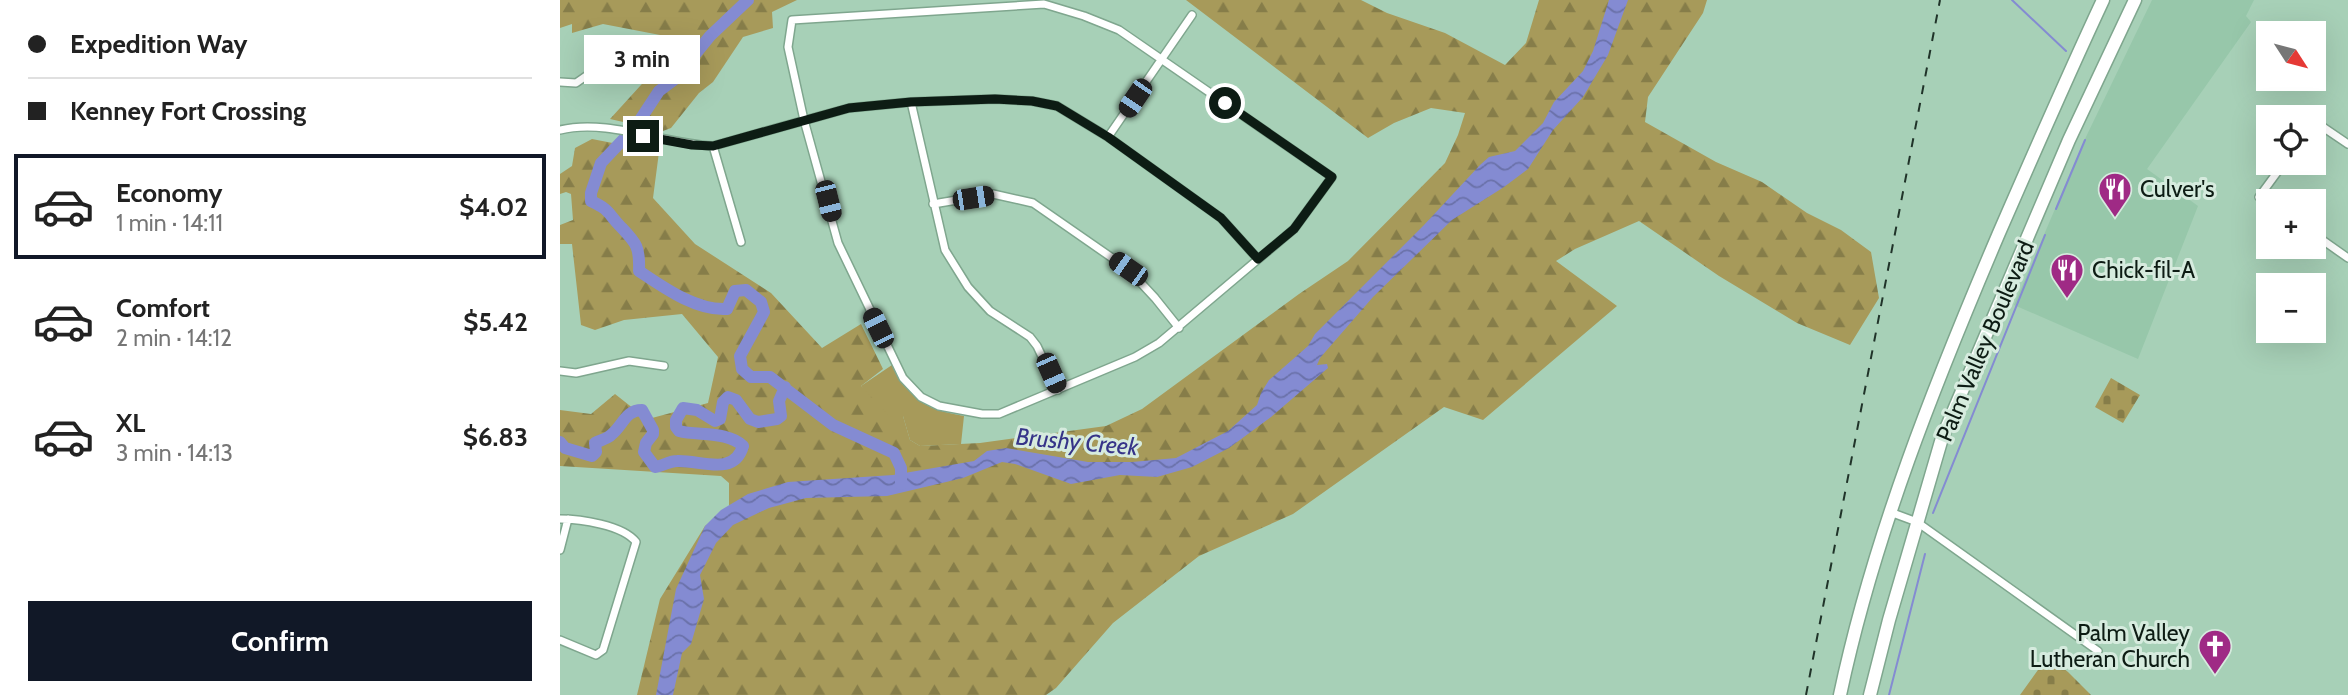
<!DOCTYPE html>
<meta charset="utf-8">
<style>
:root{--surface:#fff;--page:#f2f2f2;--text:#222;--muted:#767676;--line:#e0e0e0;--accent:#111827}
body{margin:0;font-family:Cabin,sans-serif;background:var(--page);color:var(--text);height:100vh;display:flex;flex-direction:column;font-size:26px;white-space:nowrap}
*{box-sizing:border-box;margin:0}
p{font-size:23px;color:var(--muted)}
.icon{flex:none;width:38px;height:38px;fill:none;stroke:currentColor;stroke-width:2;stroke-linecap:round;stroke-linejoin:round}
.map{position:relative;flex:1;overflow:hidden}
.details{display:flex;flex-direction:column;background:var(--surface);width:560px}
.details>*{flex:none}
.top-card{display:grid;align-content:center;height:154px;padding:0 28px;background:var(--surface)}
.needle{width:46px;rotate:126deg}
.buttons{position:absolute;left:1696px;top:21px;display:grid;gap:14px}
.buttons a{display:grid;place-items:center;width:70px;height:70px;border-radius:0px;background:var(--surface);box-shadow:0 7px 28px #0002;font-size:35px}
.end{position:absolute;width:32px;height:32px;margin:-16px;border:9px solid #0d1c14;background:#fff;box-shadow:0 0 0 4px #fff}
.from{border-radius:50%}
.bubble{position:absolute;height:49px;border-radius:0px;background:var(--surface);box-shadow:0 7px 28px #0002;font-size:23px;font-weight:700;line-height:49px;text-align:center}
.car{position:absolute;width:21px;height:42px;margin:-21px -10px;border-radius:9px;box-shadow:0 0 5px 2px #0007;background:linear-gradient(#222 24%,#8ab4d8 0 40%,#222 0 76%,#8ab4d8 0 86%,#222 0)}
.top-card b{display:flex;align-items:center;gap:24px;height:66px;font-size:26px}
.top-card b+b{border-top:2px solid var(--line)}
.top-card i{width:18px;height:18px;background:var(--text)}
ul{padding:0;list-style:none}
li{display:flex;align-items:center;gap:21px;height:105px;margin:0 14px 10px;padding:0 14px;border:4px solid transparent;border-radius:0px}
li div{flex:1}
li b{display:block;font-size:26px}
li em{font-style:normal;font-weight:700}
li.selected{border-color:var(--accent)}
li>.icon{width:63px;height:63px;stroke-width:1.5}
.cta{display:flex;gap:14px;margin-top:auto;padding:14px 28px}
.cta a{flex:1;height:80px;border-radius:0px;background:var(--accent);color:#fff;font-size:28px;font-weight:700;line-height:80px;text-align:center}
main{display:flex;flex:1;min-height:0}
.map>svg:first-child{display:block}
.built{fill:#97c7aa}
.forest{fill:url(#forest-firs)}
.cemetery{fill:url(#cemetery-stones)}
.green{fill:#a79a5a}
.water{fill:url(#water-waves)}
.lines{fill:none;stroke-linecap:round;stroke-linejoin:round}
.stream{stroke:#848bd2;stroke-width:2}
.river{stroke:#848bd2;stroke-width:12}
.minor-casing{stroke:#7fa68e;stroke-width:10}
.trunk-casing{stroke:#7fa68e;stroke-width:15}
.minor{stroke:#fff;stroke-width:7}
.trunk{stroke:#fff;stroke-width:12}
.rail{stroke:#203329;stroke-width:2;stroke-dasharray:9 9;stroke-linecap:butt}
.route{stroke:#0d1c14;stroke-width:9}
.labels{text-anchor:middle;stroke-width:6;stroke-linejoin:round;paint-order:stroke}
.poi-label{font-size:23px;fill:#0d1c14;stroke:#d6ebde;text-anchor:start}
.street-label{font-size:23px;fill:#0d1c14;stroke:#d6ebde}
.water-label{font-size:24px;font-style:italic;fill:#363488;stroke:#d6ebde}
</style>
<main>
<section class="details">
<div class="top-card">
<b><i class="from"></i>Expedition Way</b>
<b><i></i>Kenney Fort Crossing</b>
</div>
<ul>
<li class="selected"><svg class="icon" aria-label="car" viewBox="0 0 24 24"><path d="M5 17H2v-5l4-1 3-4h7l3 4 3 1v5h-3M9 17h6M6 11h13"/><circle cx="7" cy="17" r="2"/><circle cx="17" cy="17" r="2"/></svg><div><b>Economy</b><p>1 min · 14:11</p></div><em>$4.02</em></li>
<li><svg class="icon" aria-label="car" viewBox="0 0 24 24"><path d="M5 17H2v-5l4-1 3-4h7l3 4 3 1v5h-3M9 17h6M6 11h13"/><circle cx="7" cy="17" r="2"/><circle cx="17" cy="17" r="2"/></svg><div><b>Comfort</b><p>2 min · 14:12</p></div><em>$5.42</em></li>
<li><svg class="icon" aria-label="car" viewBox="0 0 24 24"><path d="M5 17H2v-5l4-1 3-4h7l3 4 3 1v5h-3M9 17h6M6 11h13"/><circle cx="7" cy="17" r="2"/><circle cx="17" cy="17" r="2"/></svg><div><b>XL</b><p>3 min · 14:13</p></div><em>$6.83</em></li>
</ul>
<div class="cta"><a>Confirm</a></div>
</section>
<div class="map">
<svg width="1788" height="695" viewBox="0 0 1788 695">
<defs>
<pattern id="forest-firs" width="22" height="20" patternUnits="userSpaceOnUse" patternTransform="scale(1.75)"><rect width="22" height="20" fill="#a79a5a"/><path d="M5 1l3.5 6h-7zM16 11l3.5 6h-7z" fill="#867d49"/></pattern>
<pattern id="cemetery-stones" width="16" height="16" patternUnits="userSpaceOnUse" patternTransform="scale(1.75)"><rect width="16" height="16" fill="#a79a5a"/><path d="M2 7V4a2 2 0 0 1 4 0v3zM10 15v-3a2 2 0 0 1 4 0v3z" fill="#867d49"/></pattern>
<pattern id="water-waves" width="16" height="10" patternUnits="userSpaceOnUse" patternTransform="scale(1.75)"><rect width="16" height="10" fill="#848bd2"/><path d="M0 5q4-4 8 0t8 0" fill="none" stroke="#6a71a9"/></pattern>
</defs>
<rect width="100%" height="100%" fill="#a7d0b7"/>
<path class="built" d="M1592 0H1694L1686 16 1691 22 1587 169 1638 206 1578 359 1454 305 1524 141Z"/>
<path class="forest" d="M0 0H237L212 12 213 28 183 37 153 82 139 93 111 128 103 131 50 119 91 74 100 35 43 24 12 33V24L0 28Z
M626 0H801L827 13 885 33 945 65 966 43 979 0H1147L1143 13 1088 97 1085 122 1156 162 1202 182 1247 213 1281 230 1311 252 1319 298 1290 345 1237 323 1159 276 1079 221 1015 249 996 261 1057 306 923 420 884 407 733 514 639 556 553 623 496 688 486 695H77L100 599 145 526 169 508V483L161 476 0 466V410L31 414 55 394 74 409 92 418 148 403 158 357 122 314 64 320 35 330 21 325 12 244H0V225L13 220 11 194 6 192 0 194V174L12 166 15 148 32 139 99 152 93 198 135 244 211 293 262 348 301 324 323 369 301 386 343 416 350 440 360 446 420 443 546 426 582 409 739 294 788 261 885 163 898 135 905 113 871 108 834 123 808 138Z"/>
<path class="cemetery" d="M1551 378 1580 395 1563 423 1535 407Z
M1488 656 1508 672 1531 695H1460Z"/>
<path class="green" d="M332 365C354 401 361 408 404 416L401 444 360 446 350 440 343 416 330 417 301 386Z"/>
<path class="water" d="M1049 0H1068L1048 55 1023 97 993 130 968 169 944 187 892 220 813 297 760 358 757 365 767 364 768 368 711 417 669 448 632 467 597 477 560 475 511 484 455 464 442 462 403 478 327 496 246 498 209 508 173 525 156 543 140 575 144 599 131 644 122 653 113 695H96L116 589 145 526 161 510 188 494 228 482 333 475 414 461 427 451 446 448 528 462H572L616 458 668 431 697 405 701 393 709 380 748 346 755 334 864 225 920 165 929 157 955 151 983 123 994 102 1023 71 1033 51Z"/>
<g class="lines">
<path class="stream" d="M1452 0 1506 51
M1496 209 1525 140
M1373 513 1485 235
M1329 695 1365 554"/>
<path class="river" d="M188 0 150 36 115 79 99 91 76 126 41 163 31 193V201C50 210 47 212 60 226 76 243 80 246 79 271 103 287 136 311 167 309L175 291 186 290 201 302 204 312 180 356 182 369 191 377H210L273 425 334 453 341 468V484
M0 442 5 448 32 456 36 452 35 443C40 440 47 439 51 435 63 426 65 410 82 410L93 430V434L86 443 84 452 95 467C103 466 109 461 117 461 141 460 174 477 183 446 168 431 138 436 119 431L116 427V420L123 408 137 410 155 421 160 419 163 402 168 397 176 400 190 419 198 422 217 419 221 416 219 401 225 387"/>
<defs>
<path id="minor" d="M484 4 524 16 559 30 772 177 734 229 599 343 575 357 439 414H422L379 406 361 397 343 378 278 243 244 120 228 47 232 20Z
M0 82 16 83 39 67 77 58
M351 102 385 250 408 287 430 311 470 337 477 346 498 390
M1754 121 1788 144
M0 130C47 118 104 144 153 146L289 108 351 102 435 99 472 101 497 106 548 137 661 218 698 259
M548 137 632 15
M153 146 181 242
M1708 203 1699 197 1724 163
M373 204 433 194 473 203 568 269 595 298 619 328
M1754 234 1788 258
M0 371 16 373 69 361 104 366
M1330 512 1357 522 1538 651
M0 519C20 519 63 525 76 542L43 650 36 655 0 640
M0 550 8 519"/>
<path id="trunk" d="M1280 695C1314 535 1375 383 1439 233 1473 155 1507 77 1543 0
M1310 695 1329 620 1382 438 1509 140 1575 0"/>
</defs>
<use href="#minor" class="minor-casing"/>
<use href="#trunk" class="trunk-casing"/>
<use href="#minor" class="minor"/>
<use href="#trunk" class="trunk"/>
<path class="rail" d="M1246 695 1380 0"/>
</g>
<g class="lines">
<path class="route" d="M83 136 132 145 153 146 289 108 351 102 435 99 472 101 497 106 548 137 661 218 698 259 734 229 772 177 665 103"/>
</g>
<defs>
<symbol id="restaurant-pin" viewBox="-11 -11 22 30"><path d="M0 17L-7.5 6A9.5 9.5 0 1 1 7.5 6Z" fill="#9f2a85" stroke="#d6ebde"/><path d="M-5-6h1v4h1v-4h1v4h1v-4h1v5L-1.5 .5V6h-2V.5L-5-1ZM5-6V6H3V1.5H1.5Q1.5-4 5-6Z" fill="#fff"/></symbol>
<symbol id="church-pin" viewBox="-11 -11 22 30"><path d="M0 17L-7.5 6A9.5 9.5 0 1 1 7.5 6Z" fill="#9f2a85" stroke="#d6ebde"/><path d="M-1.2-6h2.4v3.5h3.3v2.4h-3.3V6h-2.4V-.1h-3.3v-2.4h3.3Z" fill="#fff"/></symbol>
</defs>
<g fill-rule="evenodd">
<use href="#restaurant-pin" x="1536" y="170" width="38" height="52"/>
<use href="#restaurant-pin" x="1488" y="251" width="38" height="52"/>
<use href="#church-pin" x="1636" y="627" width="38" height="52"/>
</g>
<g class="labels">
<g class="poi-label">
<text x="1580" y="197">Culver's</text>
<text x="1532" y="278">Chick-fil-A</text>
<text x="1630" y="641" text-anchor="end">Palm Valley<tspan x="1630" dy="26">Lutheran Church</tspan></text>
</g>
<g class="street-label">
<text transform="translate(1425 341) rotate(-67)" y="8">Palm Valley Boulevard</text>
</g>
<g class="water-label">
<text transform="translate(517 442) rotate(5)" y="8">Brushy Creek</text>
</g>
</g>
</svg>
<div class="buttons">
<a><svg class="needle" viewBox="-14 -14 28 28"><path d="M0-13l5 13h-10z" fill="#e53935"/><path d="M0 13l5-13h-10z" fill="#767676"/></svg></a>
<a><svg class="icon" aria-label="locate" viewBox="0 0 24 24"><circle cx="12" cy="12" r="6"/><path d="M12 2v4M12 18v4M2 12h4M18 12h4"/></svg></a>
<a>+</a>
<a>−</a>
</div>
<i class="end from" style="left:665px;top:103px"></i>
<i class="end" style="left:83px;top:136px"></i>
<div class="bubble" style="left:24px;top:35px;width:116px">3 min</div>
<i class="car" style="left:575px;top:98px;rotate:214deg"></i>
<i class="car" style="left:413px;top:198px;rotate:81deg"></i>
<i class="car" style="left:268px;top:201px;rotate:166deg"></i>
<i class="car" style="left:568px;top:269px;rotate:305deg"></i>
<i class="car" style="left:318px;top:328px;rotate:334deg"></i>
<i class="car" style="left:491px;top:373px;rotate:156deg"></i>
</div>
</main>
